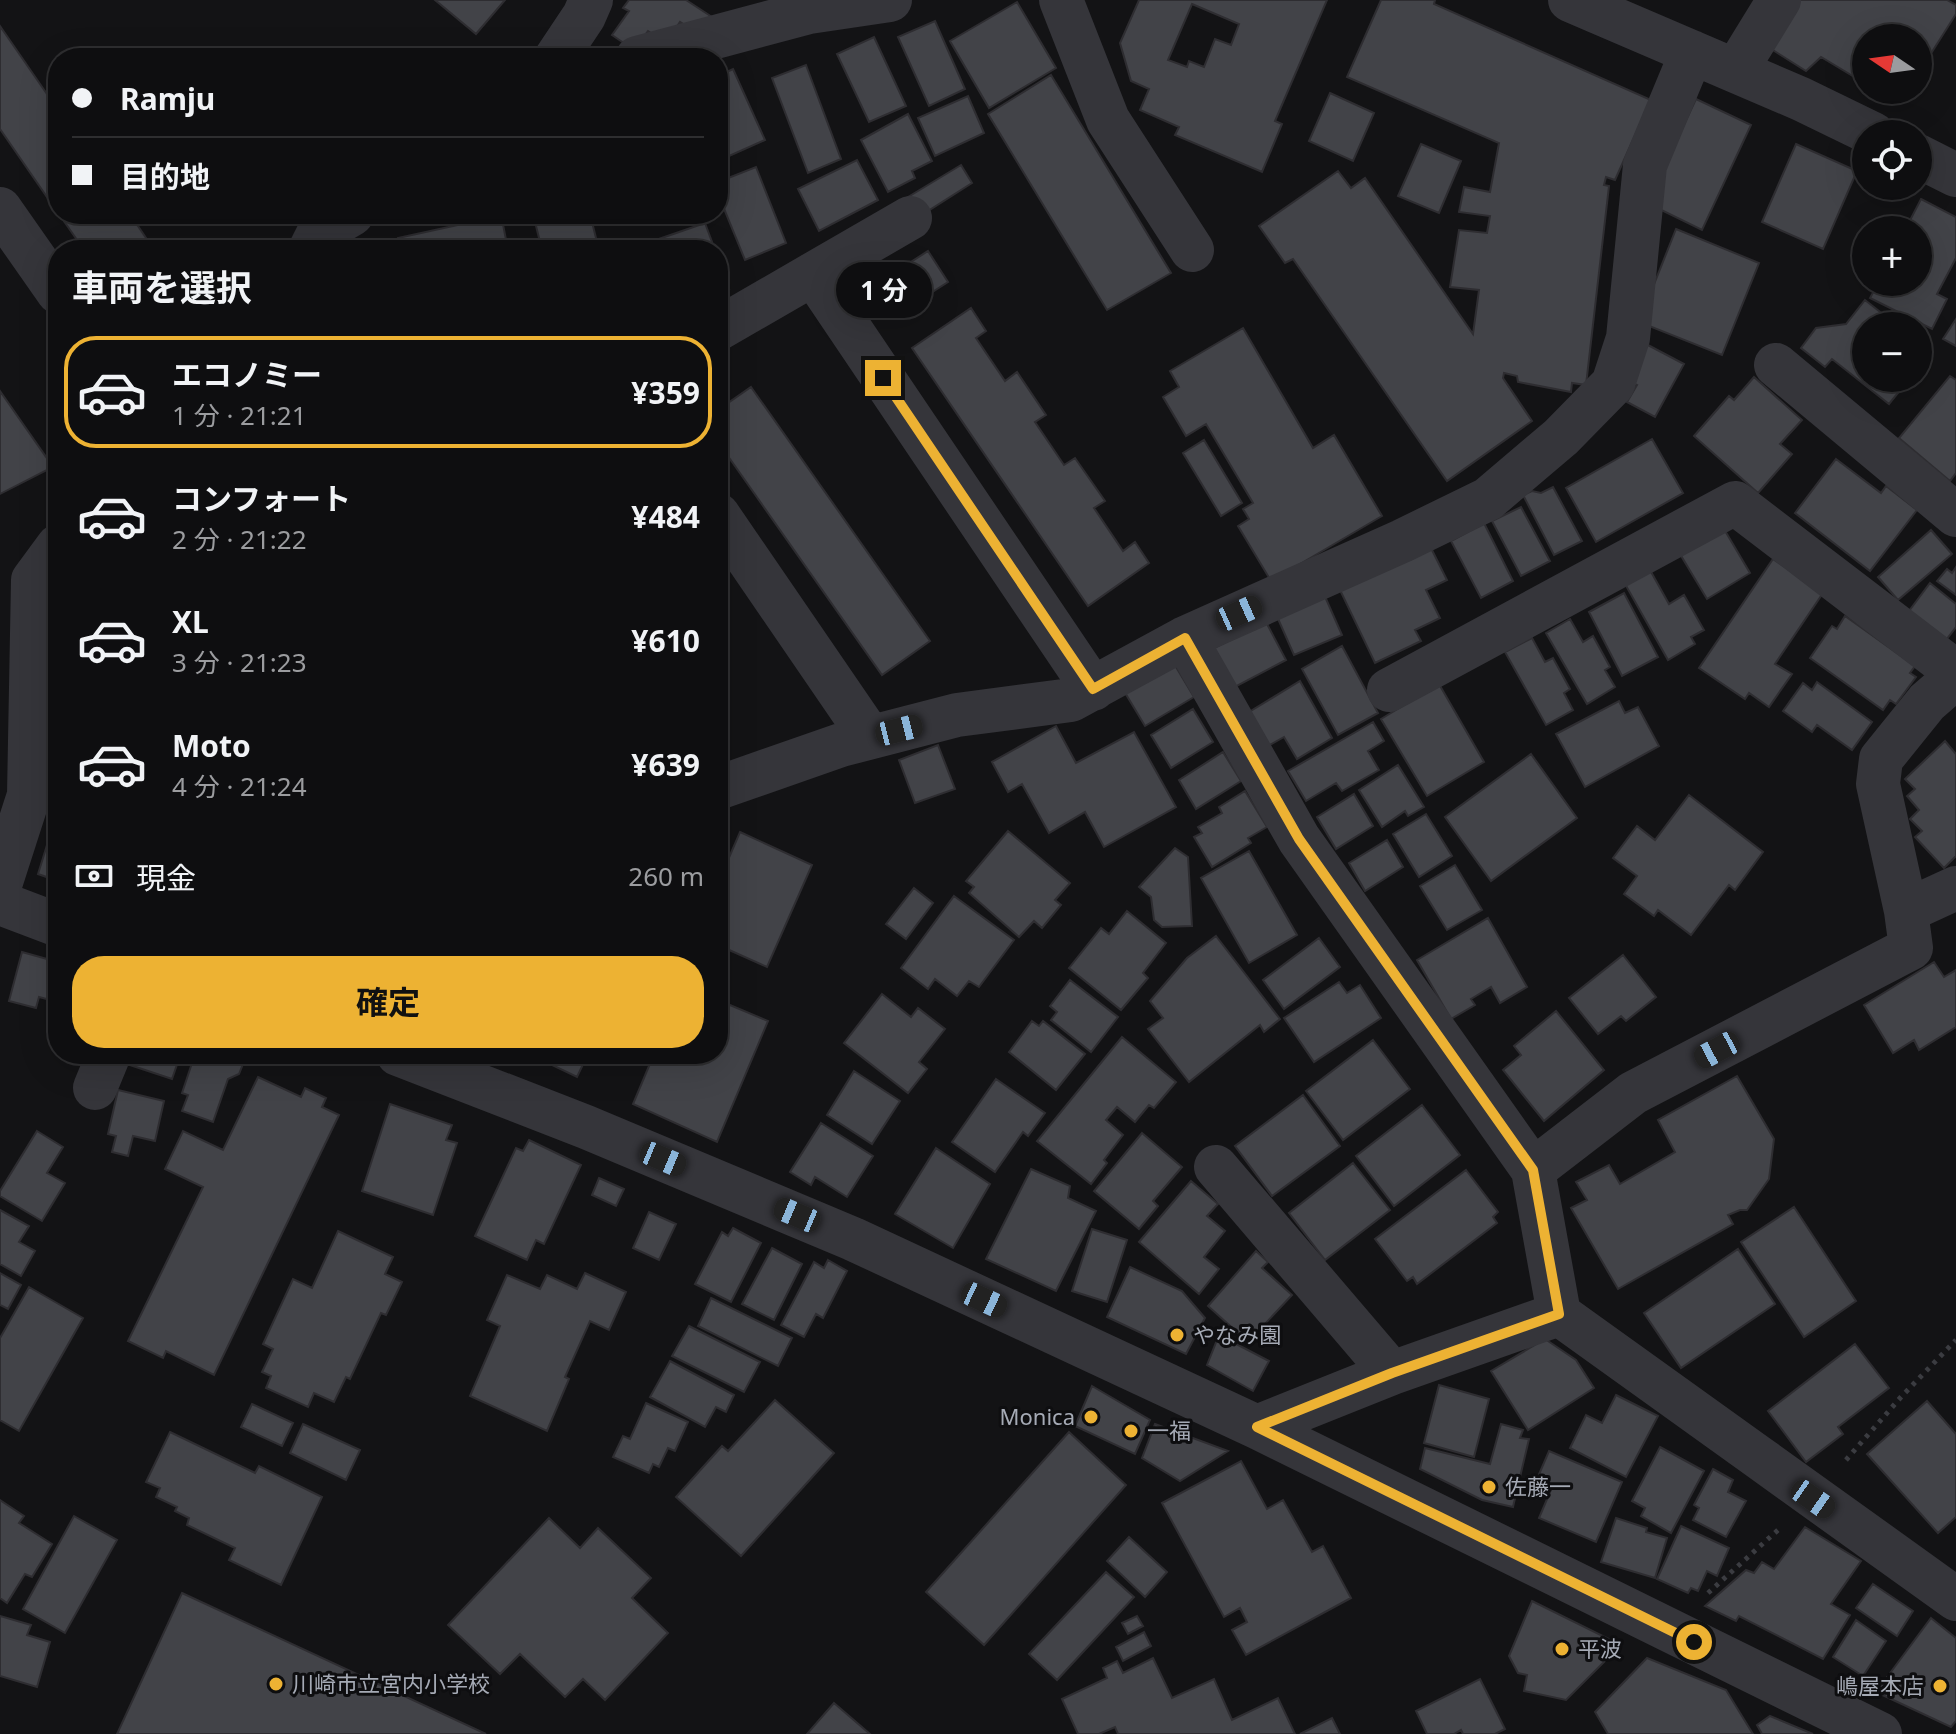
<!DOCTYPE html>
<html lang="ja">
<meta charset="utf-8">
<style>
:root{--surface:#0e0e10;--page:#1c1c1e;--text:#f1f3f6;--muted:#9b9c9f;--line:#2e2e30;--accent:#edb233}
body{margin:0;font-family:"Noto Sans","Noto Sans JP",sans-serif;background:var(--page);color:var(--text);height:100vh;display:flex;flex-direction:column;font-size:30px;white-space:nowrap}
*{box-sizing:border-box;margin:0}
p{font-size:26px;color:var(--muted)}
.icon{flex:none;width:44px;height:44px;fill:none;stroke:currentColor;stroke-width:2;stroke-linecap:round;stroke-linejoin:round}
.map{position:relative;flex:1;overflow:hidden}
.drawer{position:absolute;left:48px;top:240px;width:680px;height:824px;display:flex;flex-direction:column;background:var(--surface);border-radius:32px;box-shadow:0 8px 32px #0002,0 0 0 2px var(--line)}
.drawer>*{flex:none}
.hud{position:absolute;left:48px;top:48px;width:680px;height:176px;border-radius:32px;box-shadow:0 8px 32px #0002,0 0 0 2px var(--line);display:grid;align-content:center;height:176px;padding:0 24px;background:var(--surface)}
.needle{width:52px;rotate:283deg}
.fabs{position:absolute;left:1852px;top:24px;display:grid;gap:16px}
.fabs a{display:grid;place-items:center;width:80px;height:80px;border-radius:50%;background:var(--surface);box-shadow:0 8px 32px #0002,0 0 0 2px var(--line);font-size:40px}
.end{position:absolute;width:36px;height:36px;margin:-18px;border:10px solid #edb233;background:#111;box-shadow:0 0 0 4px #111}
.from{border-radius:50%}
.bubble{position:absolute;height:56px;border-radius:28px;background:var(--surface);box-shadow:0 8px 32px #0002,0 0 0 2px var(--line);font-size:26px;font-weight:700;line-height:56px;text-align:center}
.car{position:absolute;width:24px;height:48px;margin:-24px -12px;border-radius:10px;box-shadow:0 0 6px 2px #0007;background:linear-gradient(#222 24%,#8ab4d8 0 40%,#222 0 76%,#8ab4d8 0 86%,#222 0)}
.hud b{display:flex;align-items:center;gap:28px;height:76px;font-size:30px}
.hud b+b{border-top:2px solid var(--line)}
.hud i{width:20px;height:20px;background:var(--text)}
ul{padding:0;list-style:none}
li{display:flex;align-items:center;gap:24px;height:112px;margin:0 16px 12px;padding:0 8px;border:4px solid transparent;border-radius:32px}
li div{flex:1}
li b{display:block;font-size:30px}
li em{font-style:normal;font-weight:700}
li.active{border-color:var(--accent)}
li>.icon{width:72px;height:72px;stroke-width:1.5}
h2{padding:0 24px;font-size:36px;line-height:96px}
.pay{display:flex;align-items:center;gap:20px;height:88px;padding:0 24px;font-size:30px}
.pay p{margin-inline-start:auto}
.primary-button{display:flex;gap:16px;margin-top:auto;padding:16px 24px}
.primary-button a{flex:1;height:92px;border-radius:32px;background:var(--accent);color:#111;font-size:32px;font-weight:700;line-height:92px;text-align:center}
.map>svg:first-child{display:block}
.green{fill:#1e251f}
.building{fill:#424348;stroke:#2e2d31;stroke-width:2;fill-rule:evenodd}
.lines{fill:none;stroke-linecap:round;stroke-linejoin:round}
.path{stroke:#3b3c41;stroke-width:5;stroke-dasharray:4 6;stroke-linecap:butt}
.minor{stroke:#35353a;stroke-width:44}
.route{stroke:#edb233;stroke-width:10}
.poi-dot{fill:#edb233;stroke:#0e0e10;stroke-width:3}
.labels{text-anchor:middle;stroke-width:6;stroke-linejoin:round;paint-order:stroke}
.poi-label{font-size:22px;fill:#a5aab5;stroke:#0e0e10;text-anchor:start}
</style>
<div class="map">
<svg width="1956" height="1734" viewBox="0 0 1956 1734">
<rect width="100%" height="100%" fill="#131315"/>
<path class="green" d="M58 546V794L29 795Z"/>
<path class="building" d="M435 0H505L476 34Z
M629 0H686L712 17 700 35 680 22 666 43 648 31 634 50 612 35 629 11 623 8Z
M1139 0H1327L1275 121 1282 124 1262 172 1175 135 1179 127 1140 110 1149 89 1131 81 1120 43ZM1192 4 1239 24 1231 45 1215 39 1204 67 1189 61 1187 67 1168 60Z
M1381 0H1435L1434 4 1651 100 1615 180 1606 177 1604 185 1609 186 1586 385 1572 383 1571 392 1518 382 1517 376 1504 373 1503 378 1532 421 1447 481 1293 259 1285 263 1259 226 1338 171 1351 188 1365 178 1473 334 1479 290 1450 287 1459 230 1487 233 1490 216 1459 212 1464 187 1490 192 1499 143 1347 77Z
M1797 0H1947L1956 5V14L1918 74V38H1866V84L1821 57 1806 71 1768 47Z
M1017 2 1056 68 989 108 950 41Z
M935 21 965 89 929 106 898 37Z
M0 26 58 110V213L0 129Z
M874 37 906 106 869 122 837 54Z
M806 65 841 159 808 173 772 78Z
M733 69 765 140 718 161V76Z
M1051 75 1171 273 1107 310 988 114Z
M1876 90H1908L1899 103Z
M1330 93 1374 113 1353 161 1309 141Z
M968 96 984 133 935 156 918 118Z
M1696 99 1751 125 1702 230 1647 203Z
M908 114 932 161 912 171 915 178 888 192 861 140Z
M1421 144 1461 161 1439 213 1398 196Z
M1796 144 1857 171 1823 249 1762 222Z
M857 160 878 200 819 231 798 189Z
M961 165 972 183 920 216 908 197Z
M756 167 786 243 745 260 718 194V182Z
M1921 199 1956 217V258L1937 294 1947 299 1932 329 1870 298 1879 282H1918V230H1905Z
M59 214H130L154 250H84Z
M465 214H501L508 250H381L380 248 399 245 398 238 467 223Z
M533 214H590L599 250H542Z
M705 223 715 250H659L656 240Z
M1676 229 1759 263 1722 355 1639 322Z
M928 251 948 282 912 305 892 274Z
M718 259 729 289 718 292Z
M1865 300 1898 326H1866V378H1910L1889 404 1832 359 1825 367 1801 348 1816 328 1846 324Z
M971 308 986 331 976 338 1005 381 1017 372 1046 415 1035 422 1064 465 1075 458 1105 501 1094 508 1123 551 1135 542 1149 563 1088 606 912 348Z
M1956 319V346L1943 339Z
M1243 328 1313 448 1334 435 1382 516 1271 581 1238 526 1249 519 1243 509 1253 503 1206 424 1186 436 1163 397 1179 387 1170 371Z
M1918 342 1930 352 1918 368Z
M1646 344 1684 364 1655 417 1627 402 1637 385 1627 381Z
M1950 376 1956 380V473L1950 481 1899 438Z
M1754 377 1802 420 1780 444 1792 454 1758 493 1694 436 1729 396 1734 400Z
M751 387 930 641 882 675 718 442V410Z
M0 391 53 467 0 494Z
M1652 439 1683 493 1596 542 1566 488Z
M1204 440 1242 503 1221 516 1183 453Z
M1836 459 1881 493 1886 486 1917 510 1870 571 1795 513Z
M1553 487 1582 541 1554 555 1523 495 1532 491 1541 493Z
M1521 507 1550 561 1521 576 1492 521Z
M1484 523 1513 581 1481 598 1451 541Z
M1724 529 1750 573 1707 599 1680 554Z
M1931 530 1952 554 1898 600 1878 577Z
M1430 546 1447 580 1426 590 1440 618 1415 630 1421 641 1375 663 1340 590Z
M1773 559 1823 593 1775 664 1792 674 1769 707 1749 693 1745 699 1699 668Z
M1956 567V595L1937 581 1947 569 1952 573Z
M1650 570 1669 604 1684 595 1704 630 1691 637 1695 644 1668 660 1625 584Z
M1930 583 1956 604V627L1946 640 1909 611Z
M1323 592 1342 635 1294 655 1275 612Z
M1624 593 1658 657 1622 676 1589 612Z
M1845 616 1915 666 1910 673 1916 677 1896 704 1890 700 1883 710 1810 658 1832 626 1837 629Z
M1570 619 1583 642 1593 636 1610 667 1605 670 1615 687 1587 704 1546 633Z
M1266 622 1286 660 1233 688 1212 649Z
M1532 638 1545 662 1553 658 1570 689 1564 693 1573 710 1546 725 1505 652Z
M1342 646 1378 713 1338 735 1302 669Z
M1173 662 1194 697 1145 726 1124 691Z
M1300 681 1332 738 1297 759 1284 737 1268 746 1249 712Z
M1817 682 1872 722 1852 750 1817 725 1812 732 1783 711 1803 683 1812 690Z
M1439 684 1484 762 1427 796 1381 719Z
M1619 701 1625 713 1638 707 1659 746 1585 787 1556 734Z
M718 703 727 716 718 722Z
M1193 709 1213 742 1171 768 1151 735Z
M1373 722 1384 741 1368 751 1379 770 1342 791 1336 783 1306 801 1288 771Z
M1056 726 1076 763 1134 732 1176 807 1104 847 1085 812 1049 833 1022 784 1008 792 992 762Z
M1945 741 1956 754V856L1944 868 1915 837 1922 831 1910 819 1919 810 1907 796 1915 789 1905 779Z
M938 745 955 789 915 803 899 760Z
M1223 752 1241 781 1196 809 1179 780Z
M1531 754 1577 818 1491 881 1445 817Z
M1398 765 1424 807 1408 816 1405 811 1382 827 1359 790Z
M1245 791 1267 827 1248 838 1251 843 1212 867 1194 837 1202 833 1198 827 1222 813 1219 807Z
M1354 794 1373 826 1336 849 1317 817Z
M1689 795 1763 852 1735 890 1729 885 1691 935 1658 910 1654 916 1624 894 1637 876 1613 858 1637 826 1655 840Z
M1426 814 1452 856 1419 877 1393 834Z
M56 816H58V881L38 874Z
M1008 831 1070 883 1055 900 1061 905 1042 928 1034 921 1019 937 969 893 974 887 966 881Z
M740 832 812 865 767 967 718 945V883Z
M1387 840 1403 867 1365 891 1349 863Z
M1175 848 1188 857 1192 926 1162 927 1154 920 1151 897 1139 887Z
M1249 851 1297 935 1249 963 1201 878Z
M1455 865 1482 910 1447 930 1420 886Z
M914 888 933 903 906 939 886 924Z
M954 896 1014 940 979 987 969 981 957 996 935 979 928 989 901 968Z
M1127 911 1166 943 1143 973 1148 978 1121 1010 1069 968 1101 928 1109 934Z
M1488 918 1527 987 1500 1003 1491 987 1471 999 1475 1005 1451 1019 1417 960Z
M1216 936 1280 1019 1264 1032 1260 1025 1189 1082 1148 1029 1163 1018 1150 1001 1187 958Z
M1319 938 1340 967 1284 1009 1263 980Z
M22 952 58 962V1002L39 997 36 1008 9 1001Z
M1623 955 1656 997 1626 1021 1621 1016 1598 1034 1569 998Z
M1934 962 1944 977 1956 970V1027L1919 1050 1914 1040 1893 1053 1864 1005Z
M1070 980 1118 1017 1091 1052 1051 1020 1057 1012 1050 1006Z
M1339 982 1347 993 1360 985 1381 1018 1314 1062 1284 1018Z
M882 994 911 1017 918 1008 945 1029 919 1062 927 1069 908 1093 844 1043Z
M718 1000 768 1021 717 1142 633 1104 654 1054H718Z
M1556 1011 1604 1070 1544 1121 1503 1070 1521 1055 1514 1046Z
M1032 1021 1039 1026 1043 1021 1085 1054 1056 1090 1009 1052Z
M1122 1037 1176 1082 1154 1108 1149 1105 1135 1122 1117 1107 1106 1120 1123 1135 1104 1160 1107 1163 1091 1184 1037 1141Z
M1373 1040 1410 1089 1343 1140 1306 1091Z
M130 1054H174L180 1056 172 1079 127 1064Z
M195 1054H247L239 1074 228 1079 213 1122 182 1111 188 1095 182 1093Z
M521 1054H542L537 1062Z
M555 1054H588L577 1077 550 1064Z
M854 1071 900 1101 872 1144 827 1115Z
M1737 1076 1774 1139 1769 1179 1747 1210H1740L1728 1215 1733 1224 1618 1289 1571 1208 1587 1200 1576 1182 1609 1165 1620 1184 1675 1152 1658 1120Z
M258 1077 301 1097 305 1088 326 1098 322 1107 339 1115 214 1375 166 1351 163 1358 128 1341 203 1187 165 1169 183 1131 223 1150Z
M996 1079 1045 1113 1028 1136 1023 1132 995 1172 952 1142Z
M118 1090 164 1101 155 1141 133 1136 128 1156 112 1152 116 1136 108 1134Z
M1303 1095 1340 1146 1272 1196 1235 1146Z
M390 1104 452 1125 446 1140 457 1143 433 1215 362 1191Z
M1422 1105 1460 1155 1394 1206 1356 1156Z
M821 1123 873 1156 847 1197 815 1177 811 1185 790 1172Z
M37 1131 63 1147 47 1173 65 1183 42 1221 0 1196V1191Z
M1142 1133 1182 1167 1153 1201 1158 1206 1139 1229 1094 1191Z
M529 1140 581 1165 544 1244 536 1240 527 1260 475 1236 516 1148 523 1151Z
M936 1148 990 1184 953 1248 895 1214Z
M1353 1163 1390 1210 1325 1260 1289 1213Z
M1031 1169 1070 1186 1068 1198 1096 1211 1056 1291 986 1259Z
M1466 1170 1498 1212 1493 1217 1497 1223 1417 1284 1413 1277 1407 1281 1375 1239Z
M599 1178 624 1189 616 1206 592 1195Z
M1191 1181 1218 1204 1207 1216 1225 1231 1204 1257 1219 1269 1199 1294 1139 1242Z
M1794 1207 1856 1301 1804 1337 1741 1242Z
M0 1210 29 1226 19 1242 35 1251 21 1276 0 1264Z
M649 1212 676 1224 659 1260 633 1248Z
M733 1228 761 1243 731 1302 695 1284 722 1232 728 1236Z
M1092 1229 1127 1240 1107 1302 1072 1291Z
M338 1231 393 1257 385 1274 402 1282 386 1315 381 1313 350 1379 346 1377 334 1402 314 1393 308 1407 266 1388 271 1376 262 1372 273 1349 263 1344 293 1279 312 1288Z
M772 1248 802 1264 774 1320 742 1304Z
M1738 1249 1775 1304 1681 1368 1644 1313Z
M1256 1251 1268 1262 1262 1268 1292 1295 1248 1342 1208 1306Z
M828 1260 847 1271 823 1318 816 1314 804 1337 781 1325 814 1262 824 1268Z
M1130 1267 1182 1291 1205 1318 1186 1354 1107 1317Z
M0 1273 21 1285 8 1309 0 1305Z
M585 1273 626 1292 609 1330 590 1321 565 1377 569 1379 547 1431 470 1396 500 1326 487 1320 507 1275 540 1289 547 1275 577 1289Z
M29 1287 83 1318 19 1431 0 1420V1338Z
M711 1298 792 1338 778 1366 698 1326Z
M689 1326 760 1362 744 1392 672 1356Z
M1219 1335 1269 1361 1253 1391 1207 1365Z
M1545 1339 1576 1360 1594 1388 1528 1430 1491 1371Z
M1855 1344 1889 1388 1838 1427 1843 1434 1806 1462 1768 1411Z
M670 1361 734 1395 726 1412 716 1407 705 1427 650 1397Z
M1439 1385 1489 1399 1474 1457 1424 1443Z
M1092 1386 1150 1420 1135 1454 1075 1426Z
M1616 1395 1658 1416 1626 1477 1570 1448 1586 1415 1602 1423Z
M775 1400 834 1453 741 1556 676 1497 722 1446 728 1451Z
M1927 1401 1956 1434V1517L1938 1533 1867 1454Z
M646 1403 688 1422 675 1451 668 1448 659 1467 653 1464 649 1473 613 1457 623 1436 630 1439Z
M252 1404 293 1423 282 1446 241 1427Z
M303 1424 360 1450 346 1480 290 1453Z
M1155 1424 1228 1451 1180 1481 1142 1458Z
M1501 1424 1523 1430 1520 1438 1529 1439 1513 1507 1482 1500 1420 1469 1425 1448 1490 1464Z
M170 1432 255 1473 259 1466 322 1497 281 1585 229 1560 235 1548 187 1525 189 1518 175 1511 177 1507 156 1497 160 1488 146 1482Z
M1069 1432 1126 1485 984 1645 926 1592Z
M1660 1447 1704 1471 1671 1533 1641 1516 1645 1508 1632 1501Z
M1549 1451 1622 1482 1596 1542 1539 1518 1553 1485 1537 1479Z
M1241 1461 1267 1509 1283 1500 1312 1552 1323 1546 1351 1598 1246 1655 1232 1630 1247 1622 1240 1608 1224 1617 1162 1503Z
M1713 1469 1733 1480 1728 1492 1746 1501 1726 1537 1693 1520 1699 1508 1694 1505Z
M0 1500 24 1516 19 1523 52 1544 32 1577 25 1574 7 1603 0 1598Z
M74 1516 117 1540 65 1633 23 1609Z
M549 1518 580 1548 598 1528 651 1578 632 1598 668 1633 605 1700 583 1679 565 1697 520 1654 500 1674 448 1625Z
M1616 1518 1647 1528 1646 1532 1667 1538 1655 1578 1601 1562Z
M1681 1526 1729 1548 1717 1576 1707 1571 1698 1591 1691 1588 1688 1593 1657 1579Z
M1805 1527 1861 1561 1831 1604 1850 1615 1823 1659 1739 1616 1736 1621 1705 1606 1746 1570 1754 1573 1762 1562 1774 1569Z
M1129 1537 1167 1572 1145 1597 1107 1561Z
M1106 1572 1134 1597 1057 1680 1029 1654Z
M1873 1584 1913 1611 1897 1636 1856 1608Z
M182 1593 486 1734H117Z
M1532 1601 1621 1645 1566 1700 1524 1691 1527 1675 1518 1673 1509 1656Z
M0 1616 31 1625 27 1635 50 1642 37 1687 0 1676Z
M1137 1616 1143 1626 1128 1634 1122 1623Z
M1931 1618 1956 1638V1721L1951 1727 1876 1692Z
M1856 1620 1886 1641 1863 1676 1833 1657Z
M1144 1632 1151 1646 1123 1661 1116 1647Z
M1153 1658 1172 1698 1214 1679 1232 1720 1278 1698 1295 1734H1118L1115 1727 1099 1734H1078L1062 1699 1107 1678 1103 1668 1117 1661 1123 1673Z
M1647 1658 1726 1690 1753 1734H1608L1595 1712Z
M1480 1679 1505 1729 1495 1734H1463L1461 1730 1454 1734H1427L1416 1711Z
M834 1703 870 1734H807Z
M1770 1716 1813 1734H1762L1757 1725Z
M1332 1718 1340 1734H1300Z"/>
<g class="lines">
<path class="path" d="M1846 1460 1901 1397 1956 1340
M1708 1593 1778 1530"/>
<path class="minor" d="M1061 0 1108 120 1192 250
M1570 0 1801 99 1873 134
M556 58 584 16 591 0
M637 58 809 12 890 0
M1736 70 1779 0
M1918 156 1956 175
M0 209 58 292
M310 250 318 234 352 214
M813 274 1093 689
M718 329 910 218
M1776 365 1956 515
M718 515 870 737
M1185 638 1299 839 1533 1170 1559 1314C1692 1408 1823 1505 1956 1599
M1389 690 1735 503 1956 672
M718 788 841 745 957 715 1071 700 1185 638 1402 541 1488 499 1561 437 1613 384 1628 338 1645 165 1692 52
M0 885 29 795 33 580 58 546
M0 903 58 925
M1906 911 1956 888
M398 1054 586 1127 853 1239 1257 1427 1880 1734
M95 1088 109 1054
M1216 1167 1392 1373
M1533 1170 1633 1093 1911 948 1906 911 1878 784 1881 759 1927 702 1956 677
M1257 1427 1392 1373 1559 1314"/>
</g>
<g class="lines">
<path class="route" d="M883 378 1093 689 1185 638 1299 839 1533 1170 1559 1314 1392 1373 1257 1427 1694 1642"/>
</g>
<g class="poi-dot">
<circle cx="1177" cy="1335" r="8"/>
<circle cx="1091" cy="1417" r="8"/>
<circle cx="1131" cy="1431" r="8"/>
<circle cx="1489" cy="1487" r="8"/>
<circle cx="1562" cy="1649" r="8"/>
<circle cx="276" cy="1684" r="8"/>
<circle cx="1940" cy="1686" r="8"/>
</g>
<g class="labels">
<g class="poi-label">
<text x="1193" y="1343">やなみ園</text>
<text x="1075" y="1425" text-anchor="end">Monica</text>
<text x="1147" y="1439">一福</text>
<text x="1505" y="1495">佐藤一</text>
<text x="1578" y="1657">平波</text>
<text x="292" y="1692">川崎市立宮内小学校</text>
<text x="1924" y="1694" text-anchor="end">嶋屋本店</text>
</g>
</g>
</svg>
<div class="fabs">
<a><svg class="needle" viewBox="-14 -14 28 28"><path d="M0-13l5 13h-10z" fill="#e53935"/><path d="M0 13l5-13h-10z" fill="#9b9c9f"/></svg></a>
<a><svg class="icon" aria-label="locate" viewBox="0 0 24 24"><circle cx="12" cy="12" r="6"/><path d="M12 2v4M12 18v4M2 12h4M18 12h4"/></svg></a>
<a>+</a>
<a>−</a>
</div>
<i class="end from" style="left:1694px;top:1642px"></i>
<i class="end" style="left:883px;top:378px"></i>
<div class="bubble" style="left:836px;top:262px;width:96px">1 分</div>
<i class="car" style="left:1239px;top:613px;rotate:66deg"></i>
<i class="car" style="left:899px;top:730px;rotate:76deg"></i>
<i class="car" style="left:1717px;top:1050px;rotate:242deg"></i>
<i class="car" style="left:663px;top:1159px;rotate:113deg"></i>
<i class="car" style="left:797px;top:1215px;rotate:293deg"></i>
<i class="car" style="left:984px;top:1300px;rotate:115deg"></i>
<i class="car" style="left:1813px;top:1499px;rotate:125deg"></i>
<div class="hud">
<b><i class="from"></i>Ramju</b>
<b><i></i>目的地</b>
</div>
<section class="drawer">
<h2>車両を選択</h2>
<ul>
<li class="active"><svg class="icon" aria-label="car" viewBox="0 0 24 24"><path d="M5 17H2v-5l4-1 3-4h7l3 4 3 1v5h-3M9 17h6M6 11h13"/><circle cx="7" cy="17" r="2"/><circle cx="17" cy="17" r="2"/></svg><div><b>エコノミー</b><p>1 分 · 21:21</p></div><em>¥359</em></li>
<li><svg class="icon" aria-label="car" viewBox="0 0 24 24"><path d="M5 17H2v-5l4-1 3-4h7l3 4 3 1v5h-3M9 17h6M6 11h13"/><circle cx="7" cy="17" r="2"/><circle cx="17" cy="17" r="2"/></svg><div><b>コンフォート</b><p>2 分 · 21:22</p></div><em>¥484</em></li>
<li><svg class="icon" aria-label="car" viewBox="0 0 24 24"><path d="M5 17H2v-5l4-1 3-4h7l3 4 3 1v5h-3M9 17h6M6 11h13"/><circle cx="7" cy="17" r="2"/><circle cx="17" cy="17" r="2"/></svg><div><b>XL</b><p>3 分 · 21:23</p></div><em>¥610</em></li>
<li><svg class="icon" aria-label="car" viewBox="0 0 24 24"><path d="M5 17H2v-5l4-1 3-4h7l3 4 3 1v5h-3M9 17h6M6 11h13"/><circle cx="7" cy="17" r="2"/><circle cx="17" cy="17" r="2"/></svg><div><b>Moto</b><p>4 分 · 21:24</p></div><em>¥639</em></li>
</ul>
<div class="pay"><svg class="icon" aria-label="cash" viewBox="0 0 24 24"><path d="M3 7h18v10H3z"/><circle cx="12" cy="12" r="2"/></svg>現金<p>260 m</p></div>
<div class="primary-button"><a>確定</a></div>
</section>
</div>
